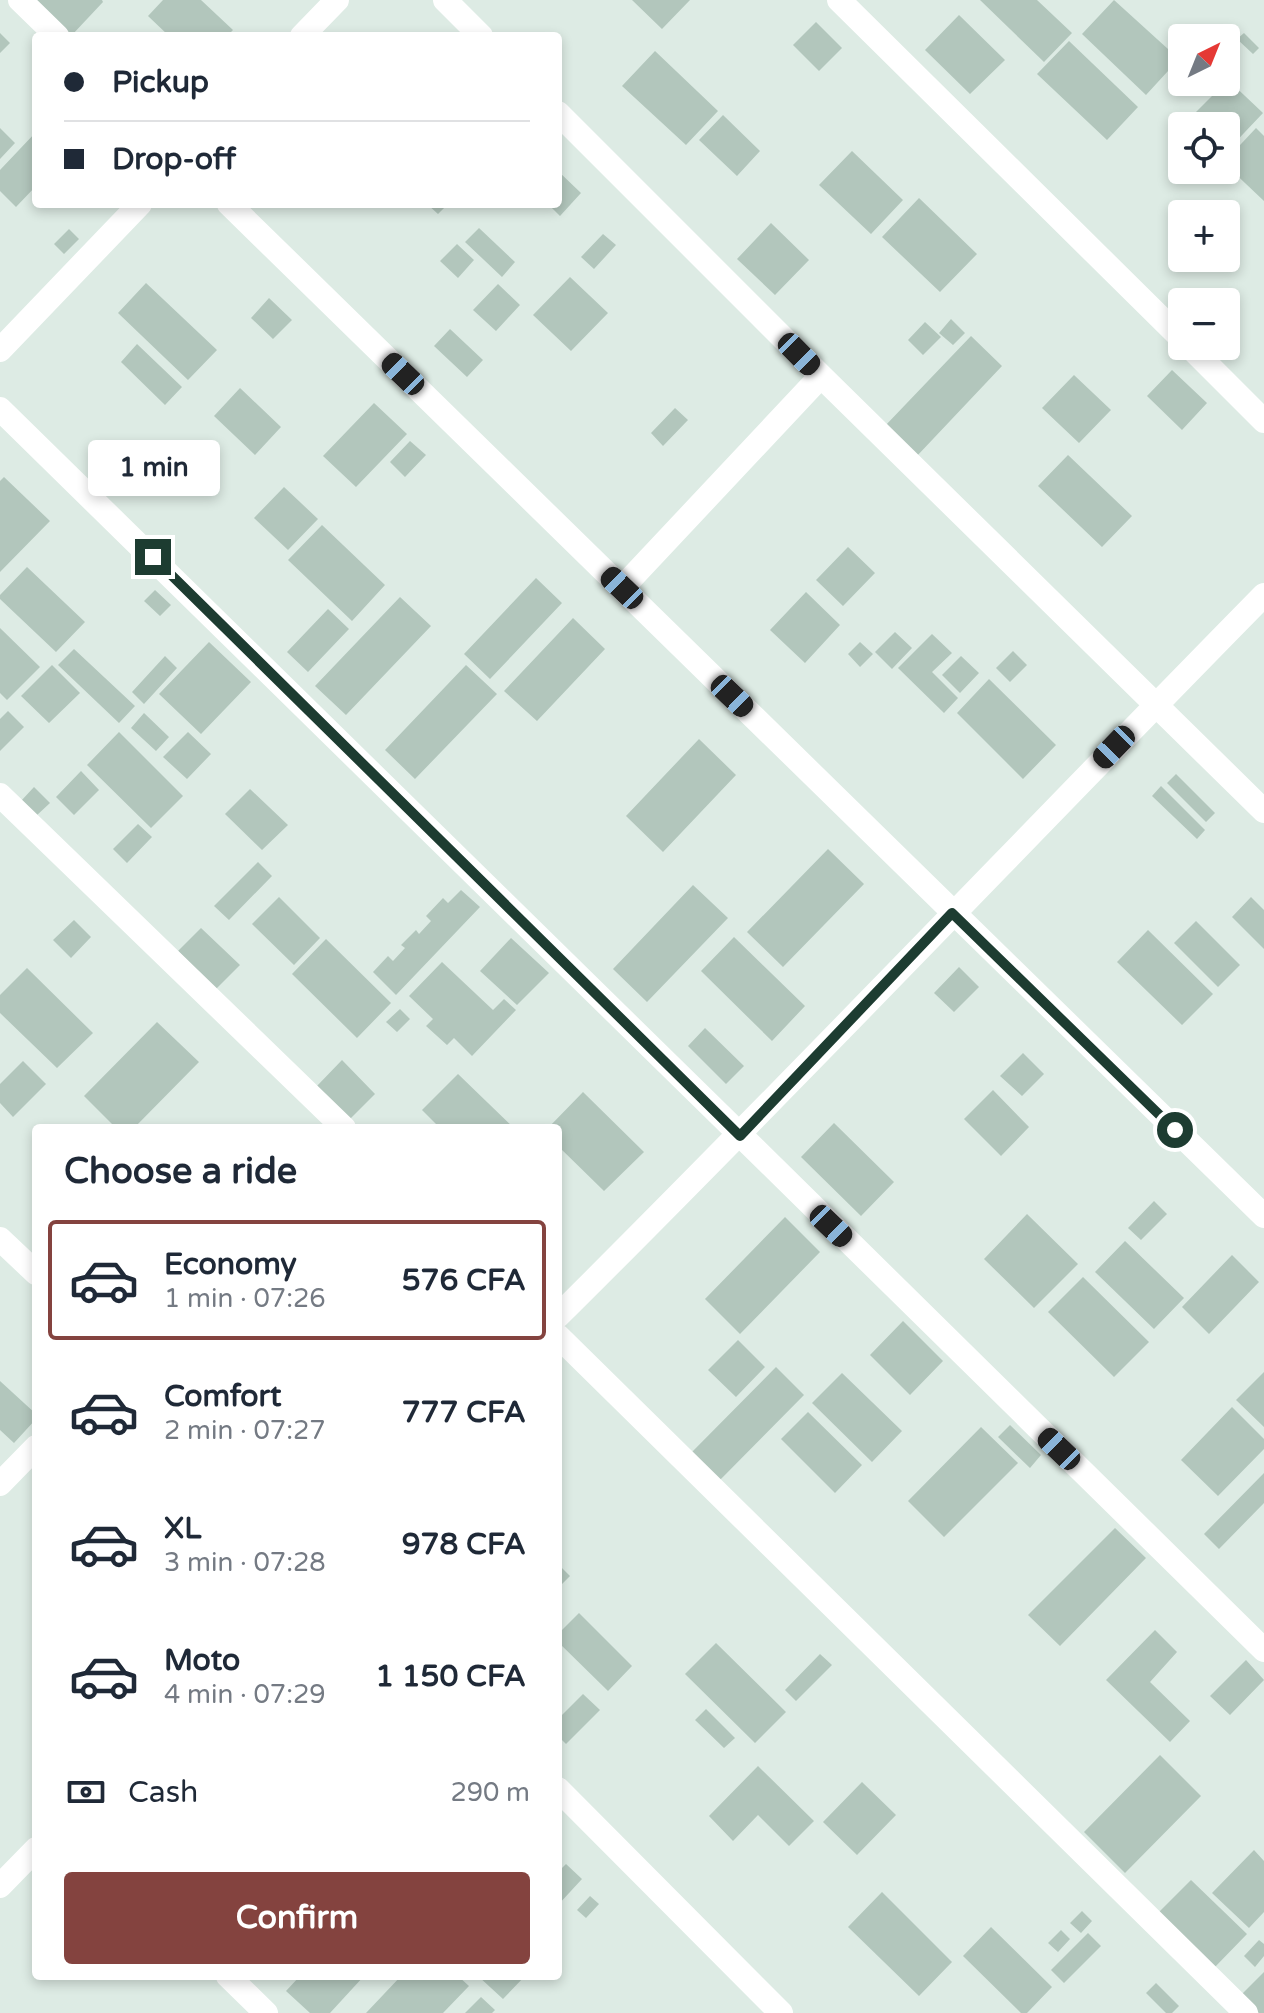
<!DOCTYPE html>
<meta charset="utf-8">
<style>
:root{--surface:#fff;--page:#f6f6f7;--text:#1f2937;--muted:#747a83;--line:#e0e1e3;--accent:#84433f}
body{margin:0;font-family:"Varela Round",sans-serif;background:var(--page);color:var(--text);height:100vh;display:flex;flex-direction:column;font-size:30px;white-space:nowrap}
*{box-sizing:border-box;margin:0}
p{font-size:26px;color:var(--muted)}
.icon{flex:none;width:44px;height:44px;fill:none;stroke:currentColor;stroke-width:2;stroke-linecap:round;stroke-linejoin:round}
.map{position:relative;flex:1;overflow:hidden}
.drawer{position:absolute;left:32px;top:1124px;width:530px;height:856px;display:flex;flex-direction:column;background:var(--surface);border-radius:8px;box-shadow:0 4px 12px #0003}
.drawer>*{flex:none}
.banner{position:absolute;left:32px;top:32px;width:530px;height:176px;border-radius:8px;box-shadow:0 4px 12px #0003;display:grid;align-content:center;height:176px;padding:0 32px;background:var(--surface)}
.needle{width:52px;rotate:43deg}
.tools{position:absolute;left:1168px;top:24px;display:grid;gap:16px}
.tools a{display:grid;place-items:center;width:72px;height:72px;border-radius:8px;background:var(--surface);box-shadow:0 4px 12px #0003;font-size:40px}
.end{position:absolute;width:36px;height:36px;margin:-18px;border:10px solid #1d3c31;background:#fff;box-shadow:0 0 0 4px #fff}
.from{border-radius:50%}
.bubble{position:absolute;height:56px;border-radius:8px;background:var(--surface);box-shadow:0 4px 12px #0003;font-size:26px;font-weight:800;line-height:56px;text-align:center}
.car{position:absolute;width:24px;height:48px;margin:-24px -12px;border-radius:10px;box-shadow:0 0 6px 2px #0007;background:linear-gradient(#222 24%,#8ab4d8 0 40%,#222 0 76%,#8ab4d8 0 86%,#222 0)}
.banner b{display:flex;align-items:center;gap:28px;height:76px;font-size:30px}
.banner b+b{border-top:2px solid var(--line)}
.banner i{width:20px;height:20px;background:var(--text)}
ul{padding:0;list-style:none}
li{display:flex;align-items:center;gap:24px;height:120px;margin:0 16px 12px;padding:0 16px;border:4px solid transparent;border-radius:8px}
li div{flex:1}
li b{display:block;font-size:30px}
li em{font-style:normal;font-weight:800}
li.selected{border-color:var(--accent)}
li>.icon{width:72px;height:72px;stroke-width:1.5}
h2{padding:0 32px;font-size:36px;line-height:96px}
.pay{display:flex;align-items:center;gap:20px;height:88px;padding:0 32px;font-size:30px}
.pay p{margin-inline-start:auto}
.cta{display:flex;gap:16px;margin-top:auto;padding:16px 32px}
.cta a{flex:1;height:92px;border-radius:8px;background:var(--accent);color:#fff;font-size:32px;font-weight:800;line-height:92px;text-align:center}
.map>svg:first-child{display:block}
.building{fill:#b2c6bc}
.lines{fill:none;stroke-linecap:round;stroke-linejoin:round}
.minor{stroke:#fff;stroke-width:24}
.route{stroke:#1d3c31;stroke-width:10}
</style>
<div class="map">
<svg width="1264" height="2013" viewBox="0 0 1264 2013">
<rect width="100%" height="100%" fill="#ddebe4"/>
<path class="building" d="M36 0H102L103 2 72 35Z
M163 0H201L233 30 227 36H169L148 16Z
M632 0H690L662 29Z
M980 0H1037L1072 33 1044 62Z
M1114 0 1179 59 1146 95 1082 34Z
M959 15 1005 60 970 94 925 50Z
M816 22 842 48 819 71 793 45Z
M0 33 10 43 0 53Z
M1244 33 1259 48 1253 54 1237 39Z
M1069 41 1138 107 1107 140 1037 74Z
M655 51 718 111 686 145 622 86Z
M1226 78 1263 113 1226 152V126H1182V137L1176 132 1226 82Z
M723 115 760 151 737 176 699 140Z
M0 128 15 143 0 159Z
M1256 128 1264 136V201L1226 165V160Z
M36 132V186L16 207 0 191V170Z
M852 151 903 200 871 234 819 185Z
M558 171 581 193 560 216 548 204H558Z
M919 198 977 254 940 292 882 237Z
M427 204H448L438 214Z
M771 223 809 260 775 295 737 259Z
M479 228 515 262 502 277 465 242Z
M69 229 79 239 64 254 54 244Z
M603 234 616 245 594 269 581 257Z
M457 244 474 260 458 278 440 261Z
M570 277 608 313 571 351 533 315Z
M146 283 217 350 188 380 118 313Z
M498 284 520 305 496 331 473 310Z
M269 298 292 320 273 339 251 318Z
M951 319 965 333 953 345 939 333Z
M925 322 941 337 923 355 908 340Z
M450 329 483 360 467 377 434 346Z
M971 336 1002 366 916 457 884 427Z
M137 344 182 387 165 405 121 362Z
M1172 370 1207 403 1182 430 1147 396Z
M1074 375 1111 410 1079 443 1042 408Z
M240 388 281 427 255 455 214 416Z
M374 403 407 434 356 487 323 456Z
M675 408 688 420 663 446 651 433Z
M410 441 426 455 405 477 390 462Z
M1068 455 1132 516 1102 547 1038 486Z
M4 477 50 521 0 572V481Z
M284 487 318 519 288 550 254 518Z
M322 525 385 585 352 621 288 560Z
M848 547 875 573 843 606 816 580Z
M27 567 85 622 56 652 0 599V595Z
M536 578 562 603 490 679 464 654Z
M155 590 171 605 160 616 144 601Z
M806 592 840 625 805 663 770 630Z
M400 597 431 626 346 715 315 686Z
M328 609 349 629 308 672 287 652Z
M573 618 605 649 537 721 504 691Z
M0 628 40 667 7 700 0 693Z
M895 632 912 648 892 669 875 652Z
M932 634 952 653 932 672 958 698 944 713 898 668Z
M209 642 251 682 201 734 159 694Z
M860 642 873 654 860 667 848 654Z
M74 649 135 706 119 723 58 665Z
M1013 651 1027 665 1010 682 996 668Z
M165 656 177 668 144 704 132 692Z
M961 656 979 673 960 693 942 675Z
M52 665 80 693 49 723 21 696Z
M466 665 497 694 415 779 385 750Z
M989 679 1056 745 1023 779 957 713Z
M8 711 24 727 0 751V719Z
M144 713 169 737 156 751 131 728Z
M119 732 183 796 151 828 87 765Z
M188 732 211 754 187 779 163 757Z
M699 739 736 775 663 852 626 816Z
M81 771 99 790 74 815 56 797Z
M1176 774 1215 813 1206 822 1167 783Z
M1161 786 1205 830 1197 839 1152 796Z
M34 787 50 803 36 816 21 801Z
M250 789 288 825 262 850 225 814Z
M138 824 152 837 127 863 113 849Z
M828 849 864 884 783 967 747 932Z
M258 862 272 876 229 920 214 906Z
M693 885 728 918 647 1002 613 969Z
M461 890 480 907 396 995 373 972 388 956 393 961 405 948 401 945 416 930 419 934 431 921 426 916 443 898 448 903Z
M279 897 320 938 294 965 252 924Z
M1251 897 1264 910V949L1232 917Z
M74 920 91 937 71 958 53 940Z
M1196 921 1240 965 1218 987 1174 943Z
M201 928 240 965 216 989 178 951Z
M1148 930 1213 994 1182 1025 1117 962Z
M734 937 805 1006 772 1041 701 971Z
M511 938 549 973 517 1005 480 971Z
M326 939 391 1003 357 1038 292 974Z
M442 962 493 1010 504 999 516 1010 472 1056 454 1038 447 1045 426 1026 433 1019 409 996Z
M959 967 979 987 954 1012 934 993Z
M27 968 93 1033 57 1068 0 1013V995Z
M400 1009 410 1019 397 1032 386 1022Z
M157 1022 199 1062 134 1128H116L84 1096Z
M705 1028 744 1066 726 1084 688 1046Z
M1023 1053 1044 1074 1022 1096 1000 1076Z
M342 1060 375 1094 349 1120 316 1087Z
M23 1061 46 1084 13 1117 0 1103V1084Z
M458 1074 514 1128H440L422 1110Z
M993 1090 1029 1127 1001 1156 964 1119Z
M583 1092 644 1152 604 1191 558 1146V1128H548Z
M834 1123 894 1182 861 1216 801 1157Z
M1154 1201 1167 1214 1141 1240 1128 1228Z
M1027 1214 1078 1264 1034 1308 984 1259Z
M785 1217 820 1252 740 1334 705 1299Z
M1125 1241 1184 1298 1154 1329 1095 1272Z
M1232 1255 1259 1282 1209 1334 1182 1307Z
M1083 1277 1149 1342 1114 1377 1048 1312Z
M903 1321 943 1361 910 1395 870 1355Z
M738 1340 765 1367 736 1397 708 1370Z
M776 1367 804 1395 719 1481 691 1453Z
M1264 1372V1427L1236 1400Z
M842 1373 902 1431 872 1462 812 1403Z
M0 1381 36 1414V1419L14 1443 0 1430Z
M1232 1407 1264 1439V1449L1218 1496 1181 1460Z
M808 1412 862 1465 835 1493 781 1439Z
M1010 1425 1041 1455 1030 1468 998 1437Z
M981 1427 1018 1463 944 1537 908 1501Z
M1264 1473V1503L1219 1549 1204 1534Z
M1115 1528 1146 1558 1060 1646 1028 1615Z
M558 1564 570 1576 558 1588Z
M579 1613 632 1666 608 1691 558 1642V1634Z
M1155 1630 1177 1652 1150 1682 1190 1721 1170 1742 1106 1680Z
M716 1643 786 1712 755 1743 685 1674Z
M820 1654 832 1665 796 1701 785 1690Z
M1246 1660 1264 1680 1230 1715 1210 1696Z
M583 1694 600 1710 566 1744 558 1736V1719Z
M706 1709 735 1738 724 1748 695 1720Z
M1160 1755 1201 1796 1125 1873 1084 1832Z
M758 1766 814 1821 789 1846 758 1815 733 1841 709 1816Z
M862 1782 896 1815 857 1855 823 1822Z
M1254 1850 1264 1861V1912L1249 1928 1212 1893Z
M566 1864 582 1879 558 1905V1872Z
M1191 1880 1247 1934 1214 1968 1158 1913Z
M882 1892 952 1962 919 1996 848 1927Z
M590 1896 599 1904 586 1918 577 1910Z
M1082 1911 1092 1921 1081 1933 1070 1923Z
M991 1927 1052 1987 1027 2013H1021L963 1956Z
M1061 1930 1070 1939 1058 1952 1048 1943Z
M1088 1933 1101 1946 1064 1983 1051 1970Z
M1259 1940 1264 1944V1956L1255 1967 1244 1956Z
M1264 1972V2013H1259L1241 1995Z
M300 1976H364L330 2013H310L286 1991Z
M401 1976H458L469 1986 443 2013H366Z
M478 1976H525L503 1999Z
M1156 1983 1179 2006 1172 2013H1166L1146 1993Z
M481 1997 495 2010 492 2013H465Z"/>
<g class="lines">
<path class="minor" d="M20 0 57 36
M445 0 481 36
M839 0 1182 339
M302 36 337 0
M558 113 821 376 1264 811
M229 204 1264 1216
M1189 346 1264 421
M0 350 140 204
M0 409C424 820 842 1237 1264 1650
M622 588 821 376
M0 795 344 1128
M0 1239 36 1273
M558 1316C797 1079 1028 835 1264 595
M558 1336 1246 2013
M0 1484 36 1447
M558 1789 781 2013
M0 1886 36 1849
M228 1976 266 2013"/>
</g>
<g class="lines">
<path class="route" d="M153 557 740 1136 952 913 1175 1130"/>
</g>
</svg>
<div class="tools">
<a><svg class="needle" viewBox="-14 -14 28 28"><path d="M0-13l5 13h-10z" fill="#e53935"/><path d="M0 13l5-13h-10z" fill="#747a83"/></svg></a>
<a><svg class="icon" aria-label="locate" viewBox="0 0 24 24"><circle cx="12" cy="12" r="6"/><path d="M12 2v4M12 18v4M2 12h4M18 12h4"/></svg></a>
<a>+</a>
<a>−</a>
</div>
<i class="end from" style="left:1175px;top:1130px"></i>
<i class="end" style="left:153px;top:557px"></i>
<div class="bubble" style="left:88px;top:440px;width:132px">1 min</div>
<i class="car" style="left:799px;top:354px;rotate:135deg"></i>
<i class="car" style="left:403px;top:374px;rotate:314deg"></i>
<i class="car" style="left:622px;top:588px;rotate:314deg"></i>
<i class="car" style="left:732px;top:696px;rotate:134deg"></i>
<i class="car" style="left:1114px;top:747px;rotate:224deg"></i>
<i class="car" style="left:831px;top:1226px;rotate:134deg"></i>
<i class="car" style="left:1059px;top:1449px;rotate:314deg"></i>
<div class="banner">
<b><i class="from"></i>Pickup</b>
<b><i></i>Drop-off</b>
</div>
<section class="drawer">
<h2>Choose a ride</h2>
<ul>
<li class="selected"><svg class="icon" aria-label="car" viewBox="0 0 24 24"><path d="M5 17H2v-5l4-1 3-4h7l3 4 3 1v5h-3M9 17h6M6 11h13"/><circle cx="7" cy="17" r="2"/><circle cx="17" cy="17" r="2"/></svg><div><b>Economy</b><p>1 min · 07:26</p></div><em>576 CFA</em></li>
<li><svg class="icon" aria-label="car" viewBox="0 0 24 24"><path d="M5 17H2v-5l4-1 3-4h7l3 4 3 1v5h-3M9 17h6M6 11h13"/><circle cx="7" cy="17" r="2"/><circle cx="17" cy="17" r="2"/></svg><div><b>Comfort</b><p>2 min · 07:27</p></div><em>777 CFA</em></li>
<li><svg class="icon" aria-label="car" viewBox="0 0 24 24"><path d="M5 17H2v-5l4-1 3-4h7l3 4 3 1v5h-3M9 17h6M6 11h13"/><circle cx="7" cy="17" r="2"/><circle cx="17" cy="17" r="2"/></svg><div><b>XL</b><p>3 min · 07:28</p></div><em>978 CFA</em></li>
<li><svg class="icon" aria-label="car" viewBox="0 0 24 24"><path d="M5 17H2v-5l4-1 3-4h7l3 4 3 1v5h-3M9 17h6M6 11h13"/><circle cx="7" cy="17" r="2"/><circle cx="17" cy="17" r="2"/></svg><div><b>Moto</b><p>4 min · 07:29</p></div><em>1 150 CFA</em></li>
</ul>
<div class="pay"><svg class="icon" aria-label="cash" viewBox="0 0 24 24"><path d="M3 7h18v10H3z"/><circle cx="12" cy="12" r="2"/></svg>Cash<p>290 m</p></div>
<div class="cta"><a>Confirm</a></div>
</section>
</div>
